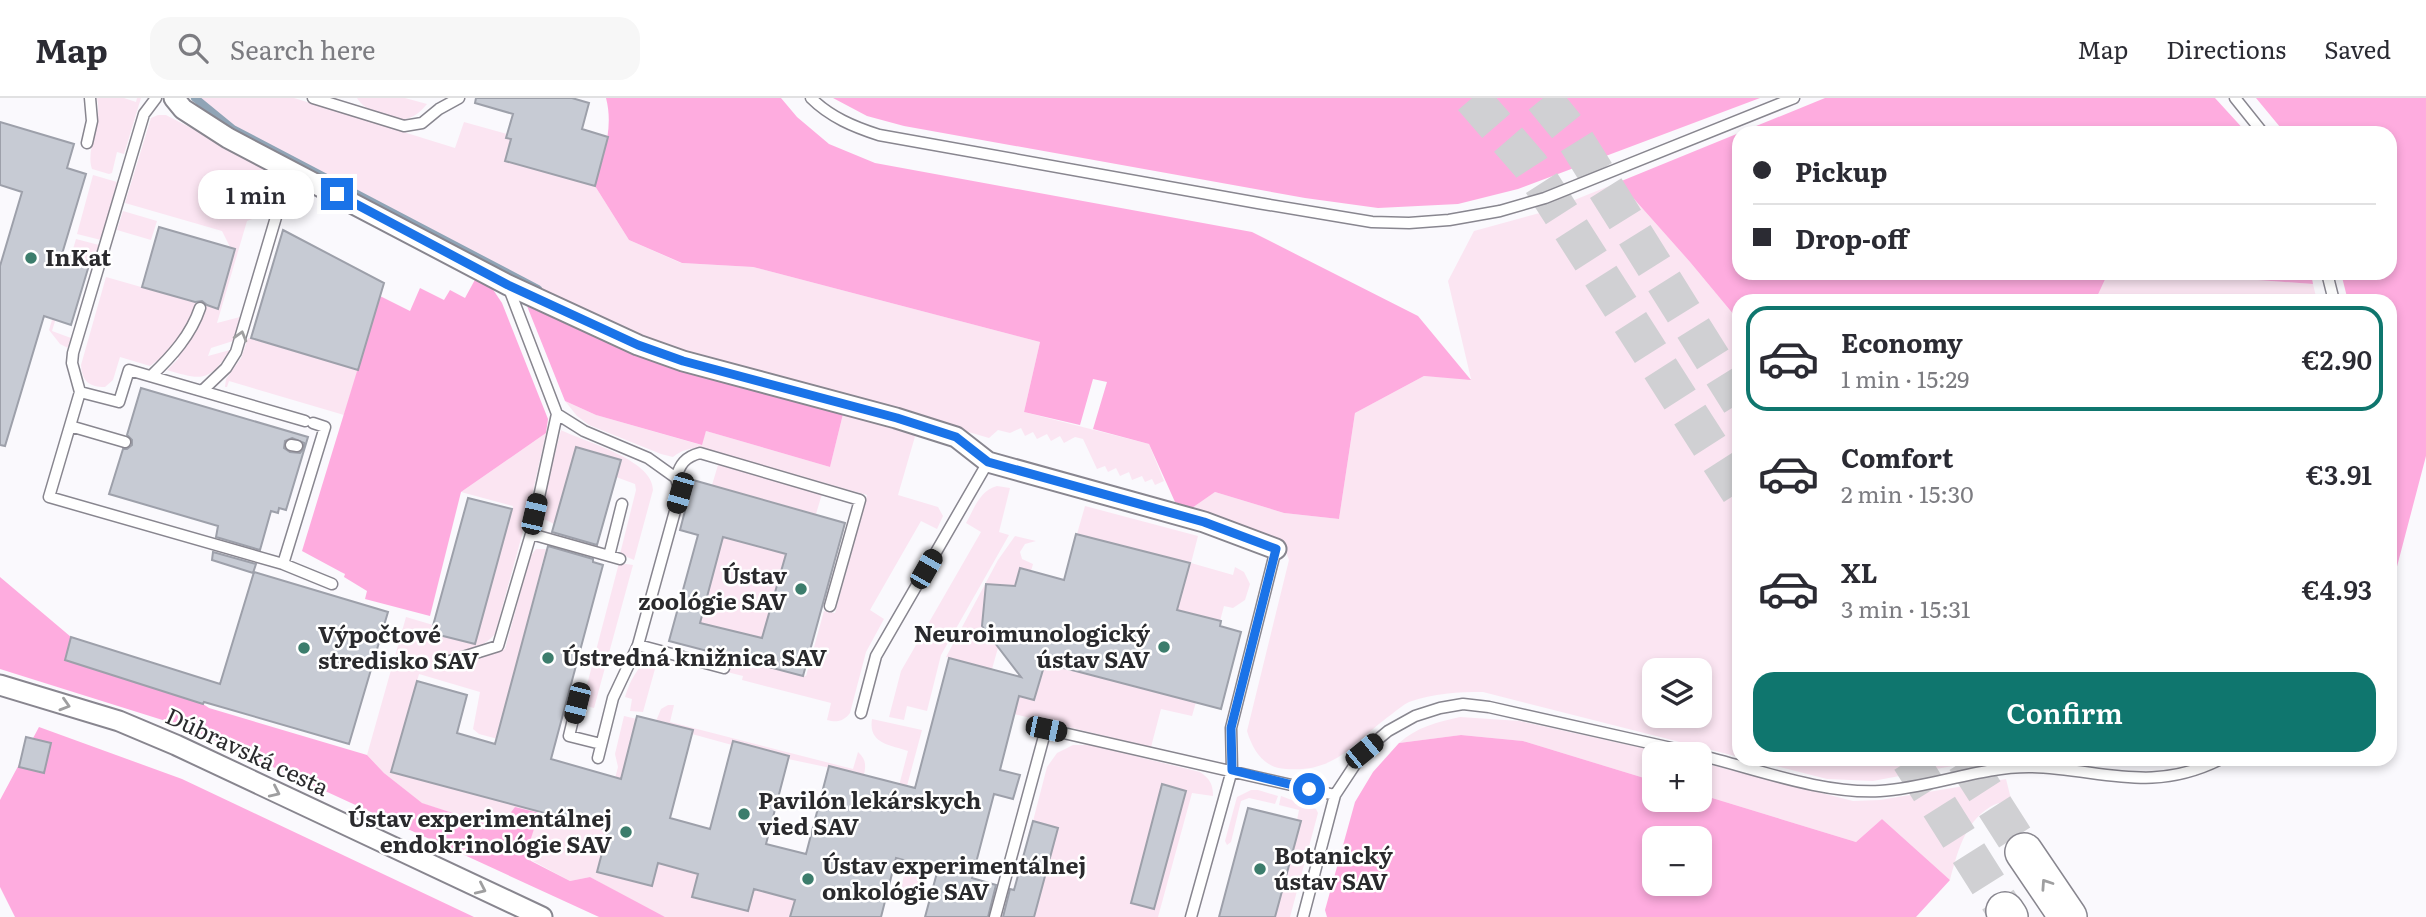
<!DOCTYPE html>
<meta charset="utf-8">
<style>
:root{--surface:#fff;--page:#f7f7f7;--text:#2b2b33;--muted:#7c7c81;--line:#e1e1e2;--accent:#0f766e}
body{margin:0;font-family:Literata,serif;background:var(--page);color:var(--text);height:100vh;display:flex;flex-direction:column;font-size:26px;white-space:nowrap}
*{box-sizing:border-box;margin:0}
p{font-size:23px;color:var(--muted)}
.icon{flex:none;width:38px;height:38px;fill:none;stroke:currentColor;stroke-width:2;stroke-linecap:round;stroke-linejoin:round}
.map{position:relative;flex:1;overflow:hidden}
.details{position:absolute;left:1732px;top:196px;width:665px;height:472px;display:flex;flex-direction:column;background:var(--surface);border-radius:21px;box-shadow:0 4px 10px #0003}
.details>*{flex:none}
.guide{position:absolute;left:1732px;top:28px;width:665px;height:154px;border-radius:21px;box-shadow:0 4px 10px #0003;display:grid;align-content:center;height:154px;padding:0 21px;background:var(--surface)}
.fabs{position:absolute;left:1642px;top:560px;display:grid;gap:14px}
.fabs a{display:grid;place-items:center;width:70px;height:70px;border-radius:14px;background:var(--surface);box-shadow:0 4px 10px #0003;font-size:35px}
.end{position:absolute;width:32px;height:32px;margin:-16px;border:9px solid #1a73e8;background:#fff;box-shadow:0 0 0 4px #fff}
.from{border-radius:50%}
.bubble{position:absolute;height:49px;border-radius:21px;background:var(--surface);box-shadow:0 4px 10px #0003;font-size:23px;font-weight:600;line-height:49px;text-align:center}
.car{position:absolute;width:21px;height:42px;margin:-21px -10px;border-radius:9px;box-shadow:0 0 5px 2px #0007;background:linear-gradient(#222 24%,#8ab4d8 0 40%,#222 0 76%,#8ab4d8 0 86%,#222 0)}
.guide b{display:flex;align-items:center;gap:24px;height:66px;font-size:26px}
.guide b+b{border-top:2px solid var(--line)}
.guide i{width:18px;height:18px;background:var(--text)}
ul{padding:12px 0 0;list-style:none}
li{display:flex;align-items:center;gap:21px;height:105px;margin:0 14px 10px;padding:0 7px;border:4px solid transparent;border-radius:21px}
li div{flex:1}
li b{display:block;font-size:26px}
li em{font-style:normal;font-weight:600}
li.current{border-color:var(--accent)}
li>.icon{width:63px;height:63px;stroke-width:1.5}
.button{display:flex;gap:14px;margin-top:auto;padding:14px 21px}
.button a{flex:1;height:80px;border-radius:21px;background:var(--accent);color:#fff;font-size:28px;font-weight:600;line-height:80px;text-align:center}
header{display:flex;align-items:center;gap:42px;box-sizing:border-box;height:98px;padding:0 35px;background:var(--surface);border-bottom:2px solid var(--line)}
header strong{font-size:33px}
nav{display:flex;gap:38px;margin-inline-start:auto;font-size:24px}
.search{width:490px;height:63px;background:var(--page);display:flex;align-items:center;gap:18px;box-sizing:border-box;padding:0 24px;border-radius:21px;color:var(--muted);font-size:26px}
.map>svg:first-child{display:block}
.green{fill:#fbe5f2;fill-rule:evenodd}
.forest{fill:#feacdf;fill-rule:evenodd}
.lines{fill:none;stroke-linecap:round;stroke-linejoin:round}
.stream{stroke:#90a4b6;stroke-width:8}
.building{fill:#c7cbd4;stroke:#9da0aa;stroke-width:2;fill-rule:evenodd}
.highway-tunnel{stroke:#d0d0d3;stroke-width:37;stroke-dasharray:37 18;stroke-linecap:butt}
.lane-casing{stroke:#88868f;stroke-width:13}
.street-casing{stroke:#88868f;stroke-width:23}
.highway-casing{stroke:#88868f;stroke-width:40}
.lane{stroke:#fff;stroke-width:10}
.street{stroke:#fff;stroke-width:19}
.highway{stroke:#fff;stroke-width:37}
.oneway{stroke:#9f9fa0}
.route{stroke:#1a73e8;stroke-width:9}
.poi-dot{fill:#3c7d6c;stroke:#fff;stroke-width:2.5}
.labels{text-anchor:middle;stroke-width:5;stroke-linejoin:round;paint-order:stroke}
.poi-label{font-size:23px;font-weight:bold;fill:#2a2a2d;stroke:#fff;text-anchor:start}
.street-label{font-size:23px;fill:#2a2a2d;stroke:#fff}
</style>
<header>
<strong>Map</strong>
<div class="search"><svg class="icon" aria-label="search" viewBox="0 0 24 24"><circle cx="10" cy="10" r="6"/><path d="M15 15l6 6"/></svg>Search here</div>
<nav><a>Map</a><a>Directions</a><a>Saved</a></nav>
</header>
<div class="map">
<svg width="2426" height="819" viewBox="0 0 2426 819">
<rect width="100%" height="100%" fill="#faf9fd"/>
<path class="green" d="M97 0H124L136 4 137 0H141L124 56 117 54 112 75 109 76 92 71C85 51 103 25 97 0Z
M197 0H294L455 50 464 24 507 36 506 40 511 41 505 63 595 88 629 142 681 165 753 169 1040 244 1024 314 1149 346 1164 383 1155 387 1152 381 1145 384 1142 378 1132 382 1129 374 1120 378 1116 370 1108 374 1105 368 1097 371 1083 341 1075 339 1064 345 1060 338 1051 343 1047 336 1037 341 1033 334 1025 338 1021 330 1010 335 998 332 989 340 938 325 935 321 905 312 699 257 641 238 586 214 510 175 233 29Z
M357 0H405L427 6C422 12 416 18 409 20 394 25 364 13 357 0Z
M158 17H166L268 70C275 79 279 85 276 96L252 105 249 116 267 110 270 114 247 123 217 225 240 219 233 243 211 250 208 258 230 252C209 285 201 282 167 272L179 260 166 256 150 268 120 259 113 282 105 289C90 289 82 284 81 267L106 179 218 211 235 151 230 149 222 133 125 105 151 20Z
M93 77 117 84 101 142 77 136Z
M1619 84 1690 164 1739 223V659L1483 594C1458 594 1434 595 1409 604 1403 607 1397 612 1392 616 1354 643 1338 675 1286 671 1264 670 1253 653 1247 633L1289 462 1282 443 1175 410V404L1192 410 1215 394 1284 415 1339 421 1355 315 1424 278 1471 281 1448 183 1474 133 1547 113ZM1654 572H1699V618H1654Z
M123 113 157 123 151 142 117 132Z
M76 141 99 147 93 165 74 160 52 233 71 240 68 250 60 246 49 232Z
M2108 175H2162L2313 186 2317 203H2095Z
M248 240 358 272 344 317 229 283 227 289H225L226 281 241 260Z
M565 303 596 317 701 347 706 333 830 369 843 316 916 335 898 397 938 409 943 418 937 431 921 423 870 512 884 521 866 554 850 615C844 623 837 625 827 622L831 605 742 582 743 578 727 574 732 570 733 560 806 578 824 513 835 515 867 397 701 350C689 350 682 352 673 359L661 356 589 327 577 318Z
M561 332C584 344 653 361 653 392L634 462 620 456 636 392 635 386 616 379 621 362 576 350 554 426 542 420 540 414Z
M546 335 529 411 495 536C480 553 461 554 440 560L445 570 505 551 530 459 536 451H546L503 617 559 632 556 646 539 641 536 651 479 636 473 631 480 594 419 576 392 673 602 730 618 669 615 656 624 618 637 621 597 774 652 788 658 765 698 776 693 799 747 813 754 791 795 802 790 819H665L655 815 590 779 570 783 531 762 528 750 538 715 500 730 421 705 384 675 367 657 406 519 433 527 432 535 475 546 513 408 461 394Z
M718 367 822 396 816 416 712 387Z
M997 388 1010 390 999 434 1009 437 941 557 927 613 907 608 904 622 889 619 901 573 981 434 966 425C974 411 980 392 997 388Z
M1085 408 1198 438 1191 465 1233 477 1235 469 1244 474 1250 486 1245 502 1233 510 1224 508 1220 523 1177 512 1190 465 1077 436Z
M1015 438 1036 443 1025 446 1020 454 1022 461 1033 466 1031 473 1021 470 1020 468 1011 500 986 487 982 528 987 534H992L1007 518 992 571 946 559 998 462Z
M723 439 786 456 762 540 700 525Z
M619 465 633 467 594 610 587 608 583 602Z
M649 559 658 560 643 614 630 613 632 601 625 599C630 582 637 571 649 559Z
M1044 565 1196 604 1192 618 1161 611 1151 649 1014 616 1026 568 1031 601 1035 598Z
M668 607H674L670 624 853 671 858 654C866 661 866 667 864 677L788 661V657L734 643 732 647 692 636 656 623 661 611Z
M1460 619 1520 623 1670 656H1654V683L1523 643 1461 637 1399 645C1417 629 1437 624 1460 619Z
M872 621 922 632 893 740 888 730 908 653C890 647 868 646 872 621Z
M1073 647H1090L1200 674C1210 681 1213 686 1213 698L1192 695 1158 819H1034L1058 730 1033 723 1047 669 1057 655Z
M1752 662H1984L1873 683 1827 681Z
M1699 664 1853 703 1880 702 2006 681 2011 701C2005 704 1996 705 1990 709 1964 725 1957 756 1950 782L1882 721 1856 744 1699 696Z
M1251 692H1258L1278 698 1275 706 1249 700 1241 703 1231 744 1227 747 1225 743 1237 699Z
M1281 698 1316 711 1318 715 1290 819H1275L1301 724 1297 722 1299 712 1279 707Z
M905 771 927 777 922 800 901 793Z"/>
<path class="forest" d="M606 0H781L797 19 829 46 875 65 1252 134 1418 218 1471 282 1424 278 1355 315 1339 421 1284 415 1215 394 1192 410 1175 404 1149 346 1093 331 1107 284 1093 281 1080 327 1024 314 1040 244 753 169 682 165 629 142 595 88C603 59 614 30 606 0Z
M833 0H1760L1518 91 1458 106 1378 110 1305 100 904 28 867 18Z
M1825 0H2215L2247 35H1740V175H2108L2095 203H1740L1739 223 1690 164 1619 84Z
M2256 0H2426V358L2394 480H2390V203H2348L2341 175H2390V35H2285Z
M2162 175H2311L2313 186Z
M477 178 492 190 502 205 548 321 546 335 461 394 430 518 365 501 367 493 344 479 345 476 341 474 302 453 380 198 410 213 420 190 444 202 450 192 465 200Z
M527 208 599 241 662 267 843 316 830 369 706 333 702 347 596 317 565 303Z
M0 479 71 539 65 562 203 606 209 610 367 657 384 675 422 705 499 730 515 709 539 715 528 750 531 763 570 783 590 779 665 819H599L188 630 0 571Z
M39 629 182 681 474 819H15L0 789V702Z
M1461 637 1523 643 1654 683V702H1699V696L1856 744 1882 721 1950 782 1916 819H1327L1325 812 1355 704 1373 674 1399 645ZM1654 740H1699V786H1654Z"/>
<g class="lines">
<path class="stream" d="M195 0 233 31 538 191"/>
</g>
<path class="building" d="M476 0H572L589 5 582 31 608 39 595 88 505 63 511 41 506 40 513 16 475 5Z
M0 24 74 46 67 70 86 76 62 156 90 164 71 227 44 218 5 348 0 347V168L22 94 0 87Z
M159 129 235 151 218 211 207 207 202 203 195 204 142 189Z
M283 132 384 185 358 272 251 240Z
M141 290 308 339 286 412 279 410 278 415 271 413 260 452 216 439 218 428 109 396 123 351H127L132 347V342L127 337ZM292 340 304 345V350L300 355 290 354 284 350 285 343Z
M576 349 621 362 597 447 552 434Z
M693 382 845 425 803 578 669 543 698 437 680 432ZM723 439 786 456 762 540 700 525Z
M468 400 512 411 475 546 431 535Z
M1076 436 1190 465 1177 512 1221 523 1220 528 1241 534 1221 611 1045 565 1034 602 1019 598 1000 672 1020 677 1013 701 994 696 972 780 996 787 988 819H925L938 771 896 760 881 819H790L795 802 754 791 748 813 692 799 698 776 658 765 652 788 597 774 608 732 391 674 417 583 467 597 457 635 495 646 548 448 593 461V464L603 467 551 661 621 681 637 618 693 632 670 720 710 731 733 643 789 658 766 746 806 756 829 668 915 690 949 560 1021 579 982 528 986 486 1015 488 1020 470 1064 482Z
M213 454 256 466 253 475 212 462Z
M254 474 388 514 349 646 204 604 203 606 65 562 71 539 220 586Z
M26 639 51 645 44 675 19 669Z
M1162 686 1186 693 1154 811 1131 805Z
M1248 710 1301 723 1275 819H1219Z
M1033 723 1058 730 1034 819H1003L1010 791 1014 792Z"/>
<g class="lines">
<path class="highway-tunnel" d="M1472 0 1530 67 1740 395
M1543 0 1570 33 1740 305
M1910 662 2005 813
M1965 662 2024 754"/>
<defs>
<path id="lane" d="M156 0 144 16 73 255 72 265 80 294 49 399 283 466 332 486
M313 0 404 28 422 25 439 11 459 0
M811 0C830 19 854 29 879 37L1258 105 1372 124 1409 125 1449 122 1500 113 1545 100 1794 0
M2235 0 2263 35
M87 45 92 23 90 0
M2327 175 2334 203
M151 278C172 258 191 237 200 210
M202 293 226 270 236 254 290 72
M80 294 119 304 129 272 305 323
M557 316 584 333 648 360 676 380 680 395 638 547 613 600 598 660
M70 328 125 344
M291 347 297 348
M676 380C680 366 685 359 700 355L860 402 830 508
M531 436 620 461
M609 458 622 406
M283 466 325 329 313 325
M638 547 724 570
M450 563 498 548 531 436 557 316 508 188
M577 605 569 638 601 646
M861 615 876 558 988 364
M1699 657C1757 671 1821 696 1880 693 1931 690 1981 668 2032 669 2102 671 2150 696 2219 662
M995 819 1046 631 1335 697
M1191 819 1232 672 1231 630 1276 451
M1303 819 1335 697 1364 653 1388 633 1415 618 1440 610 1463 606 1489 609 1698 656"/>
<path id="street" d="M174 0 183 11 228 40 508 187 638 247 683 263 896 320 956 339 988 364 1204 424 1276 451
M0 587 119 623 176 647 542 819"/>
<path id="highway" d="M2024 754 2068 819
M2005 813 2009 819"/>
</defs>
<use href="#lane" class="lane-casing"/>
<use href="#street" class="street-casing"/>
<use href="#highway" class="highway-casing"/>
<use href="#lane" class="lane"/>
<use href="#street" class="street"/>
<use href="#highway" class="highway"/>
</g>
<defs><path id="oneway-chevron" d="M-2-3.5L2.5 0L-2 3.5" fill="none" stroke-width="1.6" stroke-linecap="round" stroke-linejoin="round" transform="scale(1.75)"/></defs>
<g class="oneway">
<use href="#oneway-chevron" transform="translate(241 238) rotate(-74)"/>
<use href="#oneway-chevron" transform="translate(65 607) rotate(17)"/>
<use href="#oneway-chevron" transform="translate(275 694) rotate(25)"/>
<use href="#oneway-chevron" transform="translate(2046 786) rotate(-124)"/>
<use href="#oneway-chevron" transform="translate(481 791) rotate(25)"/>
</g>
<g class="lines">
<path class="route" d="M337 96 508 187 638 247 683 263 897 320 956 339 988 364 1204 424 1276 451 1231 630 1232 672 1309 691"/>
</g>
<g class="poi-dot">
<circle cx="31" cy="160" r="7"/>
<circle cx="801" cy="491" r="7"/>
<circle cx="1164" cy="549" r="7"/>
<circle cx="304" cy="550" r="7"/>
<circle cx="548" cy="560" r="7"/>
<circle cx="744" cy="716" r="7"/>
<circle cx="626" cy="734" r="7"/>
<circle cx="1260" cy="771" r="7"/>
<circle cx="808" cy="781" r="7"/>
</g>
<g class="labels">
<g class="poi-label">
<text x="45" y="168">InKat</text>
<text x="787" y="486" text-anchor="end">Ústav<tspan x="787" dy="26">zoológie SAV</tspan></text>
<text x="1150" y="544" text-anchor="end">Neuroimunologický<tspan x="1150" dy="26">ústav SAV</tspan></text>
<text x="318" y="545">Výpočtové<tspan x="318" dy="26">stredisko SAV</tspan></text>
<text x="562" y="568">Ústredná knižnica SAV</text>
<text x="758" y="711">Pavilón lekárskych<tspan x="758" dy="26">vied SAV</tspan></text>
<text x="612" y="729" text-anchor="end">Ústav experimentálnej<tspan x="612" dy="26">endokrinológie SAV</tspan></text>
<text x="1274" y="766">Botanický<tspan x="1274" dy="26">ústav SAV</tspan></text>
<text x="822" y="776">Ústav experimentálnej<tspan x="822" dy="26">onkológie SAV</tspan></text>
</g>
<g class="street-label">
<text transform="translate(247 654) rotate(25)" y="8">Dúbravská cesta</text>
</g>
</g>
</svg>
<div class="fabs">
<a><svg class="icon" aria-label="layers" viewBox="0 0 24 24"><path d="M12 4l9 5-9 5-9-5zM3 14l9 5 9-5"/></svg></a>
<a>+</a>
<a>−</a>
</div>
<i class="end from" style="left:1309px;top:691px"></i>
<i class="end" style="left:337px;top:96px"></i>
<div class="bubble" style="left:198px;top:72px;width:116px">1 min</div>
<i class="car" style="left:680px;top:395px;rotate:196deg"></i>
<i class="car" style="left:534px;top:416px;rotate:13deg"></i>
<i class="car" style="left:926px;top:471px;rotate:30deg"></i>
<i class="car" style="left:577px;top:605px;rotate:194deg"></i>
<i class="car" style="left:1046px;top:631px;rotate:102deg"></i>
<i class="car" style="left:1364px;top:653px;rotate:51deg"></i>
<div class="guide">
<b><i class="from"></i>Pickup</b>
<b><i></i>Drop-off</b>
</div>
<section class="details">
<ul>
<li class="current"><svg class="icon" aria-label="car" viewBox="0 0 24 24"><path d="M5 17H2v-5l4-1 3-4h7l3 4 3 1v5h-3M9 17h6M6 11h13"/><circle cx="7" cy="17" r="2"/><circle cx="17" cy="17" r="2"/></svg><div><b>Economy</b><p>1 min · 15:29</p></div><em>€2.90</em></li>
<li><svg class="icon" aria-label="car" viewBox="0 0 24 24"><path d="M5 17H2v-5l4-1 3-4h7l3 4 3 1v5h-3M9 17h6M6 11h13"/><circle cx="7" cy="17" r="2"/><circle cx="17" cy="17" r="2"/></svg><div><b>Comfort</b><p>2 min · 15:30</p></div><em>€3.91</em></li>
<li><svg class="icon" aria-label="car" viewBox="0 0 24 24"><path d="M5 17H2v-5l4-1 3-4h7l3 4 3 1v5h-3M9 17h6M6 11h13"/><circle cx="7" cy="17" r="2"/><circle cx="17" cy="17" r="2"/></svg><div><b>XL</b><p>3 min · 15:31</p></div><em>€4.93</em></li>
</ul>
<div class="button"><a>Confirm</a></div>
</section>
</div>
